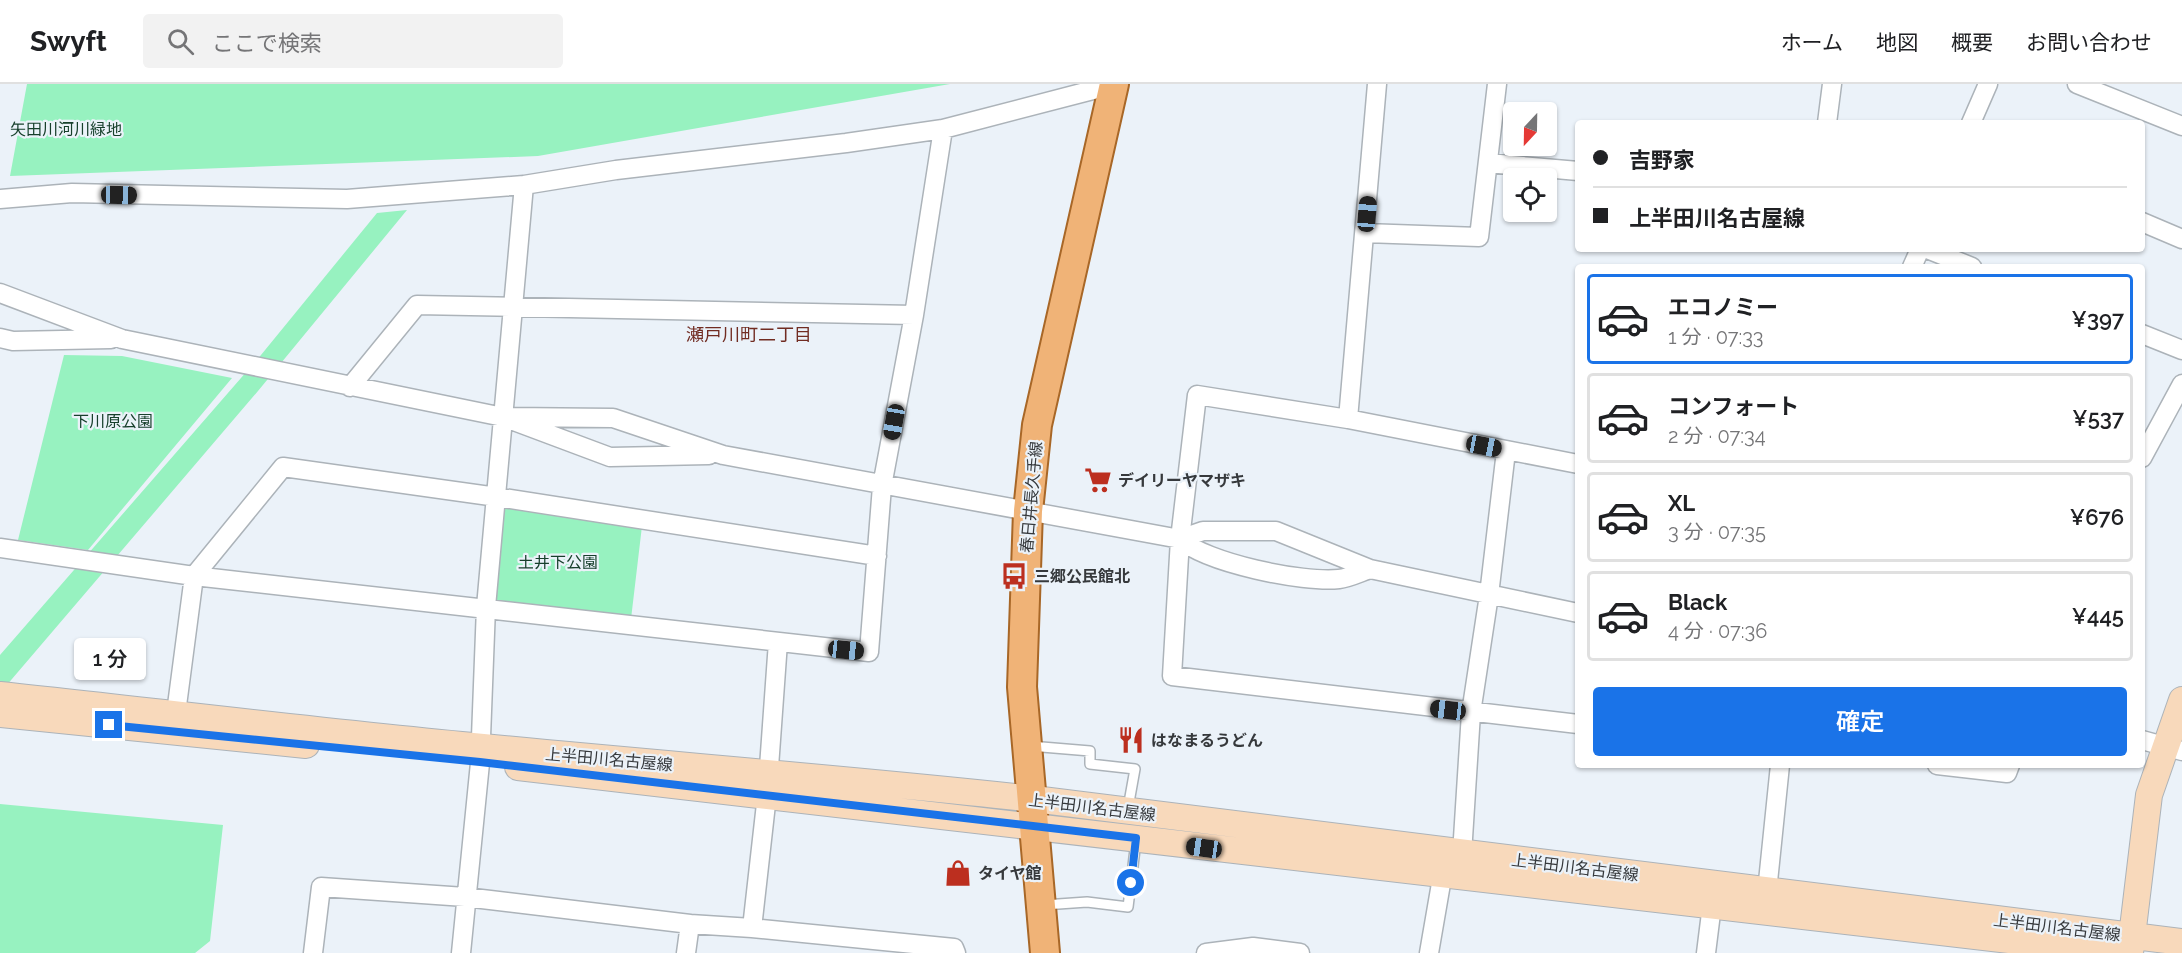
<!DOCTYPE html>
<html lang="ja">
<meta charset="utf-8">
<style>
:root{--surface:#fff;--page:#f2f2f2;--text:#202124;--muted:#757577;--line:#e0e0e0;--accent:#1a73e8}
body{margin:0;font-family:Raleway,"Noto Sans JP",sans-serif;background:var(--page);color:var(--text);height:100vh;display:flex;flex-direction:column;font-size:22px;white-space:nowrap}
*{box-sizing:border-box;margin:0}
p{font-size:20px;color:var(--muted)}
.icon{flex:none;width:33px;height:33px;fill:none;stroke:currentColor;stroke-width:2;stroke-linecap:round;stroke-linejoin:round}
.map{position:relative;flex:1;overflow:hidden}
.sheet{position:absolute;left:1575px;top:180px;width:570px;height:504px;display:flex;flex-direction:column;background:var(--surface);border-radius:6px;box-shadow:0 2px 4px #0004}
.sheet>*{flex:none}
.banner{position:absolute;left:1575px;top:36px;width:570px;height:132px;border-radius:6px;box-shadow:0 2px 4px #0004;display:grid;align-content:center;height:132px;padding:0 18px;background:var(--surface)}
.needle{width:39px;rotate:202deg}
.fabs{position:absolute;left:1503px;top:18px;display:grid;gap:12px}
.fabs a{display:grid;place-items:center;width:54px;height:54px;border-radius:6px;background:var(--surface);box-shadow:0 2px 4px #0004;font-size:30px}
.end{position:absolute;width:27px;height:27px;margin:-14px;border:8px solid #1a73e8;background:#fff;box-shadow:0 0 0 3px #fff}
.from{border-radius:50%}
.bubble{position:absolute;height:42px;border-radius:6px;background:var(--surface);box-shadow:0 2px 4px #0004;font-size:20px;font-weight:600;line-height:42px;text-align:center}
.car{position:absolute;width:18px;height:36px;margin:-18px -9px;border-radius:8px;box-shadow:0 0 4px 2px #0007;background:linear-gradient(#222 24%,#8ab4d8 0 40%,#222 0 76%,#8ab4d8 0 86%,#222 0)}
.banner b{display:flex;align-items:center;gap:21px;height:57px;font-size:22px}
.banner b+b{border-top:2px solid var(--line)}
.banner i{width:15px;height:15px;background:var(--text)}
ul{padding:10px 0 0;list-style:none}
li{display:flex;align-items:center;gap:18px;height:90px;margin:0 12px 9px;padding:0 6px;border:3px solid var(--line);border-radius:6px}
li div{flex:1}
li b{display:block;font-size:22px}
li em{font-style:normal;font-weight:600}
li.current{border-color:var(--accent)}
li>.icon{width:54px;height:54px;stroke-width:1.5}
.primary-button{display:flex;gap:12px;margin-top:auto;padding:12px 18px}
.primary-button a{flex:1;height:69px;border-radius:6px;background:var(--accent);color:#fff;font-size:24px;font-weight:600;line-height:69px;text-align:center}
header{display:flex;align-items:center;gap:36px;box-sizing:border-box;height:84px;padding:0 30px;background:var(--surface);border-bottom:2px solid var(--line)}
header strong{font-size:28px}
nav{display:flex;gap:33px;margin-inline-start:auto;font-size:21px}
.search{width:420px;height:54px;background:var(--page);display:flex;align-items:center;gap:15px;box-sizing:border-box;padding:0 21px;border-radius:6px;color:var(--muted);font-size:22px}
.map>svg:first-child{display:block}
.green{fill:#97f2c0}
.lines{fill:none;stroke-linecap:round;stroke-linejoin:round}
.lane-casing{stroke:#acb3b9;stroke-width:12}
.street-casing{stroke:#acb3b9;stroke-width:21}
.secondary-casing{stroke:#acb3b9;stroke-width:28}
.primary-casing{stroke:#a86727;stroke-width:32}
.lane{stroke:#fff;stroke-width:9}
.street{stroke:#fff;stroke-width:18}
.secondary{stroke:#f8d9bb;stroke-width:26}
.primary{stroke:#f0b377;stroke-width:28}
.route{stroke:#1a73e8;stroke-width:8}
.labels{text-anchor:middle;stroke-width:4.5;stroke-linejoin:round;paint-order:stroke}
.park-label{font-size:16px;fill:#17402c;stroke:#ebf2f9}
.poi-label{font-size:16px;font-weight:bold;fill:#36393c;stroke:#ebf2f9;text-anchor:start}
.street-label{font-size:16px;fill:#36393c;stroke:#ebf2f9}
.neighbourhood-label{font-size:18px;fill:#712c22;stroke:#ebf2f9}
</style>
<header>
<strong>Swyft</strong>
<div class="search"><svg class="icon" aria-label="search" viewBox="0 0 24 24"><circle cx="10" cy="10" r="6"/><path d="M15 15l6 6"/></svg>ここで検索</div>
<nav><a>ホーム</a><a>地図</a><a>概要</a><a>お問い合わせ</a></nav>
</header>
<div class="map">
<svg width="2182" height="869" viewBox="0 0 2182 869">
<rect width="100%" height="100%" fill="#ebf2f9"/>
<path class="green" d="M27 0H950L538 72 10 92Z
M407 126 258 307 0 609V571L261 271 377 129Z
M64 271 122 272 232 294 88 466 18 456Z
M504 423 642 442 631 535 495 517Z
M0 720 223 741 210 857 195 869H0Z"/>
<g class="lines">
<defs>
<path id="lane" d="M1030 662 1090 667V680L1135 685 1128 724
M1044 821 1087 818 1128 823 1136 757"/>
<path id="street" d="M2077 0 2182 42
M1827 39 1832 0
M1971 39 1988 0
M1488 79 1578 87
M0 115 72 109 347 115 524 101 616 86 846 59 943 45 1116 0
M2142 138 2182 155
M1365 149 1479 153 1497 0
M1927 165 1972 183
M1912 183 1920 165
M0 209 122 255 503 333 610 373 709 371
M2142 250 2182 266
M0 254 13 257 111 255
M350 303 417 221 914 231
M503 333 613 334 723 371 1180 455 1203 447H1276L1370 485 1578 529
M1348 335 1377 0
M2142 374 2182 300
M1578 380 1348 335 1197 311 1180 455 1172 592 1578 640
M1180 455C1206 479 1303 499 1339 495 1349 494 1361 488 1370 485
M0 464 194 492 869 568 882 402 914 231 943 45
M176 629 194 492 283 383 497 413 877 472
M2142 656 2182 667
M1937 681 2007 689 2010 681
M1462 770 1471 629 1489 511 1506 367
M1766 817 1780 681
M752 844 767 711 778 558
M313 869 321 803 465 813 690 840 752 844 954 864 956 869
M461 869 480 679 486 523 524 101
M686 869 690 840
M1206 869 1253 863 1300 869
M1429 869 1443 788
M1706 869 1712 821"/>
<path id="secondary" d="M0 611C161 628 322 648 483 663 667 681 851 695 1034 715L2182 858
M0 630 306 661
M518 683 2121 869
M2130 869 2149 711 2182 616"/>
<path id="primary" d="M1045 869 1022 603 1028 427 1037 341 1114 0"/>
</defs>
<use href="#lane" class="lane-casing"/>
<use href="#street" class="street-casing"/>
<use href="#secondary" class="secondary-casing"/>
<use href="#primary" class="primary-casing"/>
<use href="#lane" class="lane"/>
<use href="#street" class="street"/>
<use href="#secondary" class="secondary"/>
<use href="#primary" class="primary"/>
</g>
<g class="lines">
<path class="route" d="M109 641 480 678 1136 754 1131 799"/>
</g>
<defs>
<symbol id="supermarket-bare" viewBox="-9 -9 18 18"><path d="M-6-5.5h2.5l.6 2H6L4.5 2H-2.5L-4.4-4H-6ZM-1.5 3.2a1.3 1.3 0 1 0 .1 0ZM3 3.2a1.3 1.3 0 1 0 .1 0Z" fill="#bc2f1f" stroke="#ebf2f9" stroke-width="2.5" paint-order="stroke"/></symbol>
<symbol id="bus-bare" viewBox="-9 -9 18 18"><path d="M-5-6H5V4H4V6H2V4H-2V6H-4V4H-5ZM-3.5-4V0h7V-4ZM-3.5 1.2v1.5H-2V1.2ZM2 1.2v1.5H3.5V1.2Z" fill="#bc2f1f" stroke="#ebf2f9" stroke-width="2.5" paint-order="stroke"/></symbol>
<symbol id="restaurant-bare" viewBox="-9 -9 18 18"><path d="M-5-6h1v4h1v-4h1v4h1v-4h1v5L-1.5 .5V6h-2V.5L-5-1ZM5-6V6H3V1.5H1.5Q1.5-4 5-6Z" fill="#bc2f1f" stroke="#ebf2f9" stroke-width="2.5" paint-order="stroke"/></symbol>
<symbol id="shop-bare" viewBox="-9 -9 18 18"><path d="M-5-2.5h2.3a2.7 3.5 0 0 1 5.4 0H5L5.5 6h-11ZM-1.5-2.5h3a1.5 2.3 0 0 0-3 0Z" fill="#bc2f1f" stroke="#ebf2f9" stroke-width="2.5" paint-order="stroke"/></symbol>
</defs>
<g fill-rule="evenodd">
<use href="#supermarket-bare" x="1079" y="377" width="38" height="38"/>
<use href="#bus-bare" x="995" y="473" width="38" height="38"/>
<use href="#restaurant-bare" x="1112" y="637" width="38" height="38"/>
<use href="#shop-bare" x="939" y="770" width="38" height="38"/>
</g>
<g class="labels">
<g class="park-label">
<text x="66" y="51">矢田川河川緑地</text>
<text x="113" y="343">下川原公園</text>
<text x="558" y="484">土井下公園</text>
</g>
<g class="poi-label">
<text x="1118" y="402">デイリーヤマザキ</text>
<text x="1034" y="498">三郷公民館北</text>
<text x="1151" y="662">はなまるうどん</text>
<text x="978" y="795">タイヤ館</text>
</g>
<g class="street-label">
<text transform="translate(1031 413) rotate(-85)" y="6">春日井長久手線</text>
<text transform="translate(609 675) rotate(5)" y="6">上半田川名古屋線</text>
<text transform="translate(1092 723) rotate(7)" y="6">上半田川名古屋線</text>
<text transform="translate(1575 783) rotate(7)" y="6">上半田川名古屋線</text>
<text transform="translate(2057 843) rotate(7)" y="6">上半田川名古屋線</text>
</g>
<g class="neighbourhood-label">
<text x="749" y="257">瀬戸川町二丁目</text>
</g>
</g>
</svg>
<div class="fabs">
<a><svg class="needle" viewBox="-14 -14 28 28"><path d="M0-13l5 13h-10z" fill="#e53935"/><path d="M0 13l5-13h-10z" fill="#757577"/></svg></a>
<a><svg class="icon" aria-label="locate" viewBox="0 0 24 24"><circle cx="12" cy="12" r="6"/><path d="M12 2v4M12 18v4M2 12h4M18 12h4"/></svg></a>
</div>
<i class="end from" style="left:1131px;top:799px"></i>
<i class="end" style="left:109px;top:641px"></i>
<div class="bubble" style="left:74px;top:554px;width:72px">1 分</div>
<i class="car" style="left:119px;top:111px;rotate:91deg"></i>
<i class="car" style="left:1367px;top:130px;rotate:5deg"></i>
<i class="car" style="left:894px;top:338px;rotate:190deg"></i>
<i class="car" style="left:1484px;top:362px;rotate:101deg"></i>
<i class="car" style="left:846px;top:566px;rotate:96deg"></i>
<i class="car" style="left:1448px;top:626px;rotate:277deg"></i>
<i class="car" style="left:1204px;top:764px;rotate:278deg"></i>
<div class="banner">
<b><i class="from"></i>吉野家</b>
<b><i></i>上半田川名古屋線</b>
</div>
<section class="sheet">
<ul>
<li class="current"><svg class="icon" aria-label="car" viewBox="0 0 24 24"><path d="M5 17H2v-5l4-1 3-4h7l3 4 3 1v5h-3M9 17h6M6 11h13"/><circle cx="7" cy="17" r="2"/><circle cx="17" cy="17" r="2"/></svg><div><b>エコノミー</b><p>1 分 · 07:33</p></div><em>¥397</em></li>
<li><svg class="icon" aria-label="car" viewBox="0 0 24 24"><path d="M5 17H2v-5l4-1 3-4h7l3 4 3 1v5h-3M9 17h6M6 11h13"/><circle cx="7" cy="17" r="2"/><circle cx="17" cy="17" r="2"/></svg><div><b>コンフォート</b><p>2 分 · 07:34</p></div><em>¥537</em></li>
<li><svg class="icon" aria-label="car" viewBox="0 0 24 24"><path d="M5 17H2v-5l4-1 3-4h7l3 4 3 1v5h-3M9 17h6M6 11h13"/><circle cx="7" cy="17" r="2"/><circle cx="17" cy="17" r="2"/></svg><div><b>XL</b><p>3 分 · 07:35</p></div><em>¥676</em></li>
<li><svg class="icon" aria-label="car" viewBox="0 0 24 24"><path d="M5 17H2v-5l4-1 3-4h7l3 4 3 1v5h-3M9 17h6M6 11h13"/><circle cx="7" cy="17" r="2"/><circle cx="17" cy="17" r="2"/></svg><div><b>Black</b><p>4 分 · 07:36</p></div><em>¥445</em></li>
</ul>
<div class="primary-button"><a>確定</a></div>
</section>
</div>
